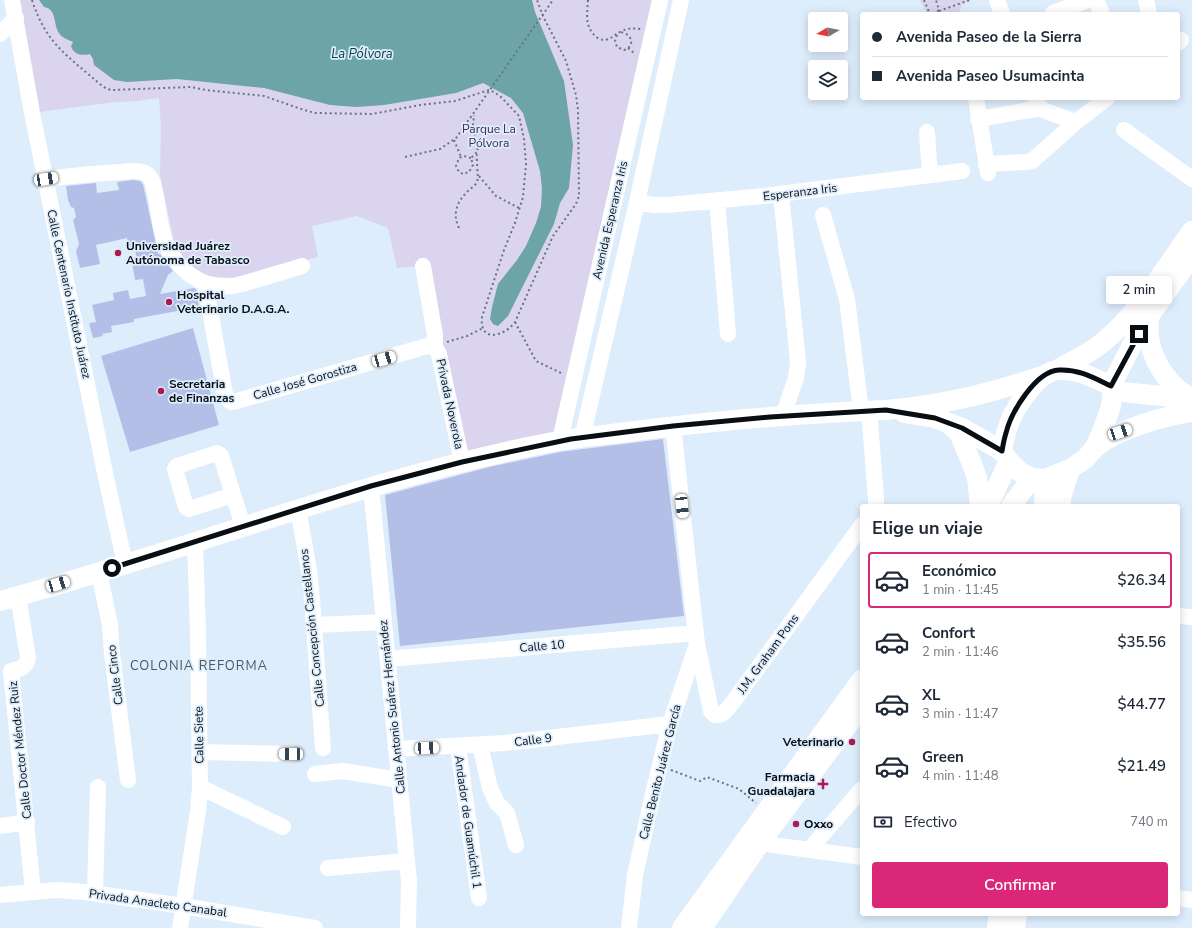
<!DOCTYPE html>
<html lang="es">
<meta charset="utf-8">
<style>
:root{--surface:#fff;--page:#f6f6f7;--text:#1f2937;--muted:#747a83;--line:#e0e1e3;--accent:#db2777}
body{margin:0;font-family:"Nunito Sans",sans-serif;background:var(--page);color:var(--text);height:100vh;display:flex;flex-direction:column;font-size:15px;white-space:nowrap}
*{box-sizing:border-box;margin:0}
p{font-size:13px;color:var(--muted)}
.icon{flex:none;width:22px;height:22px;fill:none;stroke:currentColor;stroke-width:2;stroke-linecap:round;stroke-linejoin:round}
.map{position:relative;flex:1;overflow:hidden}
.sheet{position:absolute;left:860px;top:504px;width:320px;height:412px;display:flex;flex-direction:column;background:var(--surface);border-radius:4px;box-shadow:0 2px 10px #0003}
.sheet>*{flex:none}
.hud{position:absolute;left:860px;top:12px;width:320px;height:88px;border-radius:4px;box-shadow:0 2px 10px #0003;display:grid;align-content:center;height:88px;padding:0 12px;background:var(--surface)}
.needle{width:26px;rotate:260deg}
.controls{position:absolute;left:808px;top:12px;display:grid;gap:8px}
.controls a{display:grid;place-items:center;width:40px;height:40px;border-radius:4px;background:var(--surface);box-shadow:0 2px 10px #0003;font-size:20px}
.end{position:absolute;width:18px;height:18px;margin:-9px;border:5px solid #090e13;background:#fff;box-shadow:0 0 0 2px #fff}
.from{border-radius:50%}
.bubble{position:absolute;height:28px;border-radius:4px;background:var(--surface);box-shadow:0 2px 10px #0003;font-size:13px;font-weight:600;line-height:28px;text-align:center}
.car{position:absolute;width:12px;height:24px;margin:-12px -6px;border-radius:5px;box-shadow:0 0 3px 1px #0007;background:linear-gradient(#fff 24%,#345 0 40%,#fff 0 76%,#345 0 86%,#fff 0)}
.hud b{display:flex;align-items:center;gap:14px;height:38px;font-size:15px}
.hud b+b{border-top:1px solid var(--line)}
.hud i{width:10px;height:10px;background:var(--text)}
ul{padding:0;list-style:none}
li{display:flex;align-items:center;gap:12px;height:56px;margin:0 8px 6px;padding:0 4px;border:2px solid transparent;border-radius:4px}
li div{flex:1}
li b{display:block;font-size:15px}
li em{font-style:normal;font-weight:600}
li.current{border-color:var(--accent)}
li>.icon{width:36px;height:36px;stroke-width:1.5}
h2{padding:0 12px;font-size:18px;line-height:48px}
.pay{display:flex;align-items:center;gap:10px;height:44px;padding:0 12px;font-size:15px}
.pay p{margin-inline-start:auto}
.action{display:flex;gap:8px;margin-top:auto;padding:8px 12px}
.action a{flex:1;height:46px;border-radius:4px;background:var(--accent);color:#fff;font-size:16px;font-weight:600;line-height:46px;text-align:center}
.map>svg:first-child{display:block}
.green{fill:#dad4ee}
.water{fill:#6ca4a8}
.building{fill:#b3bfe7}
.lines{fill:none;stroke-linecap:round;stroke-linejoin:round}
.path{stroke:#6a737d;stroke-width:2;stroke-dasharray:2 3;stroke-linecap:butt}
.minor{stroke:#fff;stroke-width:16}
.major{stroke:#fff;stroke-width:20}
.route{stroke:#090e13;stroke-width:5}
.poi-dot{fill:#ab194f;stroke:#deedfc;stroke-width:1.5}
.labels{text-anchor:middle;stroke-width:3.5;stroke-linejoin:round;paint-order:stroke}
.park-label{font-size:12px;fill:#3a295d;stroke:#deedfc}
.street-label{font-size:12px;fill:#090e13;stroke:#deedfc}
.poi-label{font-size:12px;font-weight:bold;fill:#090e13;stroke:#deedfc;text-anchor:start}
.water-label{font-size:13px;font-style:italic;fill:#0a4044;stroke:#deedfc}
.neighbourhood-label{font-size:13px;letter-spacing:1px;fill:#4a5763;stroke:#deedfc}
</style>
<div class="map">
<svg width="1192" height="928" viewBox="0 0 1192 928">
<rect width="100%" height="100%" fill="#deedfc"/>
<path class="green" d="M12 0H660L560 440 462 462 423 266 397 268 388 228 357 216 312 226 318 257 233 278 208 276 192 268 177 255 160 175 161 126 159 98 137 101 115 102 32 113Z
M920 0H970L963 3 959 12 955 14H927Z"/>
<path class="water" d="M39 0H532L535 12 564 81 573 145 569 188 560 203 554 224 508 316 498 326 493 324 490 319 492 307 498 284 517 260 526 246 536 223 541 207 542 188 540 171 523 113 511 98 483 83 456 93 384 105 357 107 330 105 264 88 177 79 127 82 114 80 94 65 93 59 90 54C82 56 74 55 71 46L73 42C69 40 62 38 59 33 53 24 57 9 44 7Z"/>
<path class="building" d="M133 180 140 181 143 184 158 254H160L173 271 168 275 160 294 194 288 196 289 199 307 134 319V322L111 326 112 332 102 334 103 336 93 338 89 323 96 322 92 305 114 300 113 293 128 290 130 299 146 296 143 279 135 280 132 263 137 262 135 247 129 248 127 238 96 245 100 264 80 268 76 251 79 244 73 220 76 217 74 208 71 207 68 200 66 186 96 183 97 193 119 190 117 182Z
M193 328 219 425 130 452 101 356Z
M663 439 684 616 400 646 385 495 489 467 560 452Z"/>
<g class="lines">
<path class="path" d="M32 0C46 44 68 56 101 85L107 89 112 90 191 87 206 90 264 96 304 110 315 113 372 114 420 105 455 101 489 90 494 92 501 97 519 116 524 139 526 164 523 197 515 223 504 250 482 317C479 343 504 337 515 322L553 236 576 204 579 196 578 110 576 95 566 61 543 16 537 0
M588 0C587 16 584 28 599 39 611 42 612 35 622 31 628 28 634 28 641 29
M924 0 929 12 931 14
M939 11 970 0
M933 14 939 10 936 0
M617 35 615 41 617 47 624 50C636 46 632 33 620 32
M628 48 635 54
M454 140 461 157
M405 157 440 149 456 138 553 0
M471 158 464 156 459 158 456 166 459 172 463 174 469 172 473 165 471 158 478 151 473 125 474 115
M479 176 496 196 519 208
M459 228C452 213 457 202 468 191 471 188 475 186 477 182 479 177 476 162 477 154
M515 322 536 361 561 373
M447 342 467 336 483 328
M671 770 700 781 707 777 739 789 756 803"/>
<path class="minor" d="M12 0 32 113 105 473 125 564
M997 0 1002 14
M1096 0 1102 14
M1146 0 1149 14
M1053 13 1087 0
M0 34 16 18
M1178 43 1181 40
M976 98 988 173
M1036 99 1039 106 1043 110 1076 122
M978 119 1041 108
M1124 130 1192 179
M927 132 930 175
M986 164 1026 162 1032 161 1076 122 1107 98
M46 179C71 176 96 173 121 172 128 171 139 170 145 173 153 176 154 190 156 197 159 212 160 230 166 244 177 269 201 289 230 286 238 286 247 282 256 280 271 275 287 271 302 266
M781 194 798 362 796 378 783 416
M717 200 728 334
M637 202 654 205H668L764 196 962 171
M823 215 847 299 861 411
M423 266 435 335V347
M205 283 225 394 228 399 231 402 237 401 427 346 435 347
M435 347 439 354 462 462
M869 410 876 498V506
M582 438 637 202 681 0
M560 440 660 0
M371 486 407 861 409 881 408 928
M233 495 189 509 186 507 175 469 177 466 217 453 221 456 243 526
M298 509 309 570 312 600 323 748
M99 572 110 625 112 654 128 780
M18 596 28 658C26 668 20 669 11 671L33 892
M1178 616 1192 617
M315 625 383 622
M697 644 711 711 715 715C724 716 728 708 733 702L862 525
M388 659 696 633
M480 745 490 788 497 803 507 813 516 845
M458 746 479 898
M396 749 505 743 670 724
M199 752 291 754
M315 774 343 771 399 780
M200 787 283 827
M0 826 27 822
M751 842 862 857
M809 850 862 789
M328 868 407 861
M95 893 98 787
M0 895 56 890 85 892 183 906 315 928
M1178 898 1192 900
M180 928 198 811 200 787 198 633 195 542
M629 928 635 875 653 794 670 724 697 644 673 426"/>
<path class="major" d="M1150 315C1143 348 1163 383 1192 399
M1057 370C1072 361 1089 354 1102 343 1139 313 1164 269 1192 231
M1111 386 1133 343 1150 315 1192 256
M1113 391 1192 399
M904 413 935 418 962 428 1002 451 1009 461 1020 472 1032 478 1045 479 1070 469 1085 459 1094 449 1102 432 1111 406 1113 391 1111 386C1094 378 1079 369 1059 370 1036 371 1011 413 1006 433 1004 439 1003 445 1002 451
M949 424 959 433 972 464 977 478 980 506
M1094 449C1114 430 1165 416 1192 412
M988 506 1009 461
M1011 506 1032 478
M1044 506 1045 479
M1061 506V498L1070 469
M0 601C187 551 367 477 558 441 581 437 604 435 628 432 679 425 731 420 783 416 817 413 851 412 885 410 938 406 992 393 1042 376
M682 928 862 679
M702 928 760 843 862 706
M997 928 999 914
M1015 928 1017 914"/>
</g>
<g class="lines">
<path class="route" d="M112 568 371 486 462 462 571 439 673 426 770 417 886 410 935 418 962 428 1002 451C1003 445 1004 439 1006 433 1011 412 1036 371 1059 370 1079 369 1094 378 1111 386L1139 334"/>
</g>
<g class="poi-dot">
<circle cx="118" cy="253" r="4"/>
<circle cx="169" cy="302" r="4"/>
<circle cx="161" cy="391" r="4"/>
<circle cx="852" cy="742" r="4"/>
<path d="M821 778h4v4h4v4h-4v4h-4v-4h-4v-4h4z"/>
<circle cx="796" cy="824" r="4"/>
</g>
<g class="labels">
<g class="park-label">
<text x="489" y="133">Parque La<tspan x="489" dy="14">Pólvora</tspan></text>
</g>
<g class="street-label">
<text transform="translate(800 192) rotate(-7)" y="4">Esperanza Iris</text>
<text transform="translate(610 220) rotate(-77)" y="4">Avenida Esperanza Iris</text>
<text transform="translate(69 294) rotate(78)" y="4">Calle Centenario Instituto Juárez</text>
<text transform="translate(305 381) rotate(-16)" y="4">Calle José Gorostiza</text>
<text transform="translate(450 404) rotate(78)" y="4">Privada Noverola</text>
<text transform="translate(312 628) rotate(-96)" y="4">Calle Concepción Castellanos</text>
<text transform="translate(542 646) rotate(-5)" y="4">Calle 10</text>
<text transform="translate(768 654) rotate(-54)" y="4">J.M. Graham Pons</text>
<text transform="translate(115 675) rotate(-97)" y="4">Calle Cinco</text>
<text transform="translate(392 707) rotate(-96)" y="4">Calle Antonio Suárez Hernández</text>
<text transform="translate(199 735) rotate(-91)" y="4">Calle Siete</text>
<text transform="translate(533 740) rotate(-7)" y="4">Calle 9</text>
<text transform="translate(20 750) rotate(-96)" y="4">Calle Doctor Méndez Ruiz</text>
<text transform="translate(660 772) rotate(-76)" y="4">Calle Benito Juárez García</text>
<text transform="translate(468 822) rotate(82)" y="4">Andador de Guamúchil 1</text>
<text transform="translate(158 903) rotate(8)" y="4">Privada Anacleto Canabal</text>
</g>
<g class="poi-label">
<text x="126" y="250">Universidad Juárez<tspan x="126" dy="14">Autónoma de Tabasco</tspan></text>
<text x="177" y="299">Hospital<tspan x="177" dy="14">Veterinario D.A.G.A.</tspan></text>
<text x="169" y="388">Secretaria<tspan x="169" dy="14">de Finanzas</tspan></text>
<text x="844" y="746" text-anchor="end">Veterinario</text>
<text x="815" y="781" text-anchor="end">Farmacia<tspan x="815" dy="14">Guadalajara</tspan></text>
<text x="804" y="828">Oxxo</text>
</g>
<g class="water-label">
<text x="362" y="58">La Pólvora</text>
</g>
<g class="neighbourhood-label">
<text x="199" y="670">COLONIA REFORMA</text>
</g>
</g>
</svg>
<div class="controls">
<a><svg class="needle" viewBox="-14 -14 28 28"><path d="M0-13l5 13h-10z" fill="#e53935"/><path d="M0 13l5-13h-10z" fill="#747a83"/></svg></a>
<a><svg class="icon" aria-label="layers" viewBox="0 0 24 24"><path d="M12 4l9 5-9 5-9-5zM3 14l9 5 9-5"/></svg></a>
</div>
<i class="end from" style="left:112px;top:568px"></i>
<i class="end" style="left:1139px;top:334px"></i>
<div class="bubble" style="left:1106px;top:276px;width:66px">2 min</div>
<i class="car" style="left:46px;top:179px;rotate:81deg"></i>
<i class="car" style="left:384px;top:359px;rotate:74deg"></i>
<i class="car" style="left:1120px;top:432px;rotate:72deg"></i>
<i class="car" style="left:682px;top:506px;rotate:174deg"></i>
<i class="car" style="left:58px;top:584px;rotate:73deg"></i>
<i class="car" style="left:427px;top:748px;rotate:87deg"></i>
<i class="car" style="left:291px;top:754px;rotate:271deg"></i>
<div class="hud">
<b><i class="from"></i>Avenida Paseo de la Sierra</b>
<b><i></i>Avenida Paseo Usumacinta</b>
</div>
<section class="sheet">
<h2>Elige un viaje</h2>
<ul>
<li class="current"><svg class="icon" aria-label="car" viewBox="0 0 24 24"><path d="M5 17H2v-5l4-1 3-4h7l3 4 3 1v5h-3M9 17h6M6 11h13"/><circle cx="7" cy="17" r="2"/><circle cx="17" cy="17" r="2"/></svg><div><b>Económico</b><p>1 min · 11:45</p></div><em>$26.34</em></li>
<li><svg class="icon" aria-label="car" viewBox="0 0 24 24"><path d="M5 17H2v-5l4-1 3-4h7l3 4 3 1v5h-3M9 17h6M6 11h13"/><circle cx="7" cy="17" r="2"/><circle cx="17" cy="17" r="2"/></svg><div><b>Confort</b><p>2 min · 11:46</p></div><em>$35.56</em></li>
<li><svg class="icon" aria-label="car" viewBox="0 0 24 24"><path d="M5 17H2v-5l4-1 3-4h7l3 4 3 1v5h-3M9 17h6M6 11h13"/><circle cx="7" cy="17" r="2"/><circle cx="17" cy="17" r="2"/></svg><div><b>XL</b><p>3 min · 11:47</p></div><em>$44.77</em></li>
<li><svg class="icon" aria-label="car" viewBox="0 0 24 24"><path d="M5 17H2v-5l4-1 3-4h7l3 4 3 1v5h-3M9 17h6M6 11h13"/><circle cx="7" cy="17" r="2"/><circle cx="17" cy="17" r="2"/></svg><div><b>Green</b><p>4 min · 11:48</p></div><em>$21.49</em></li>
</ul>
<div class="pay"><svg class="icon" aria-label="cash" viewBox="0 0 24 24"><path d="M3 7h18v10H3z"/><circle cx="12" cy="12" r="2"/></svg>Efectivo<p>740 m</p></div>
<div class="action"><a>Confirmar</a></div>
</section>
</div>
